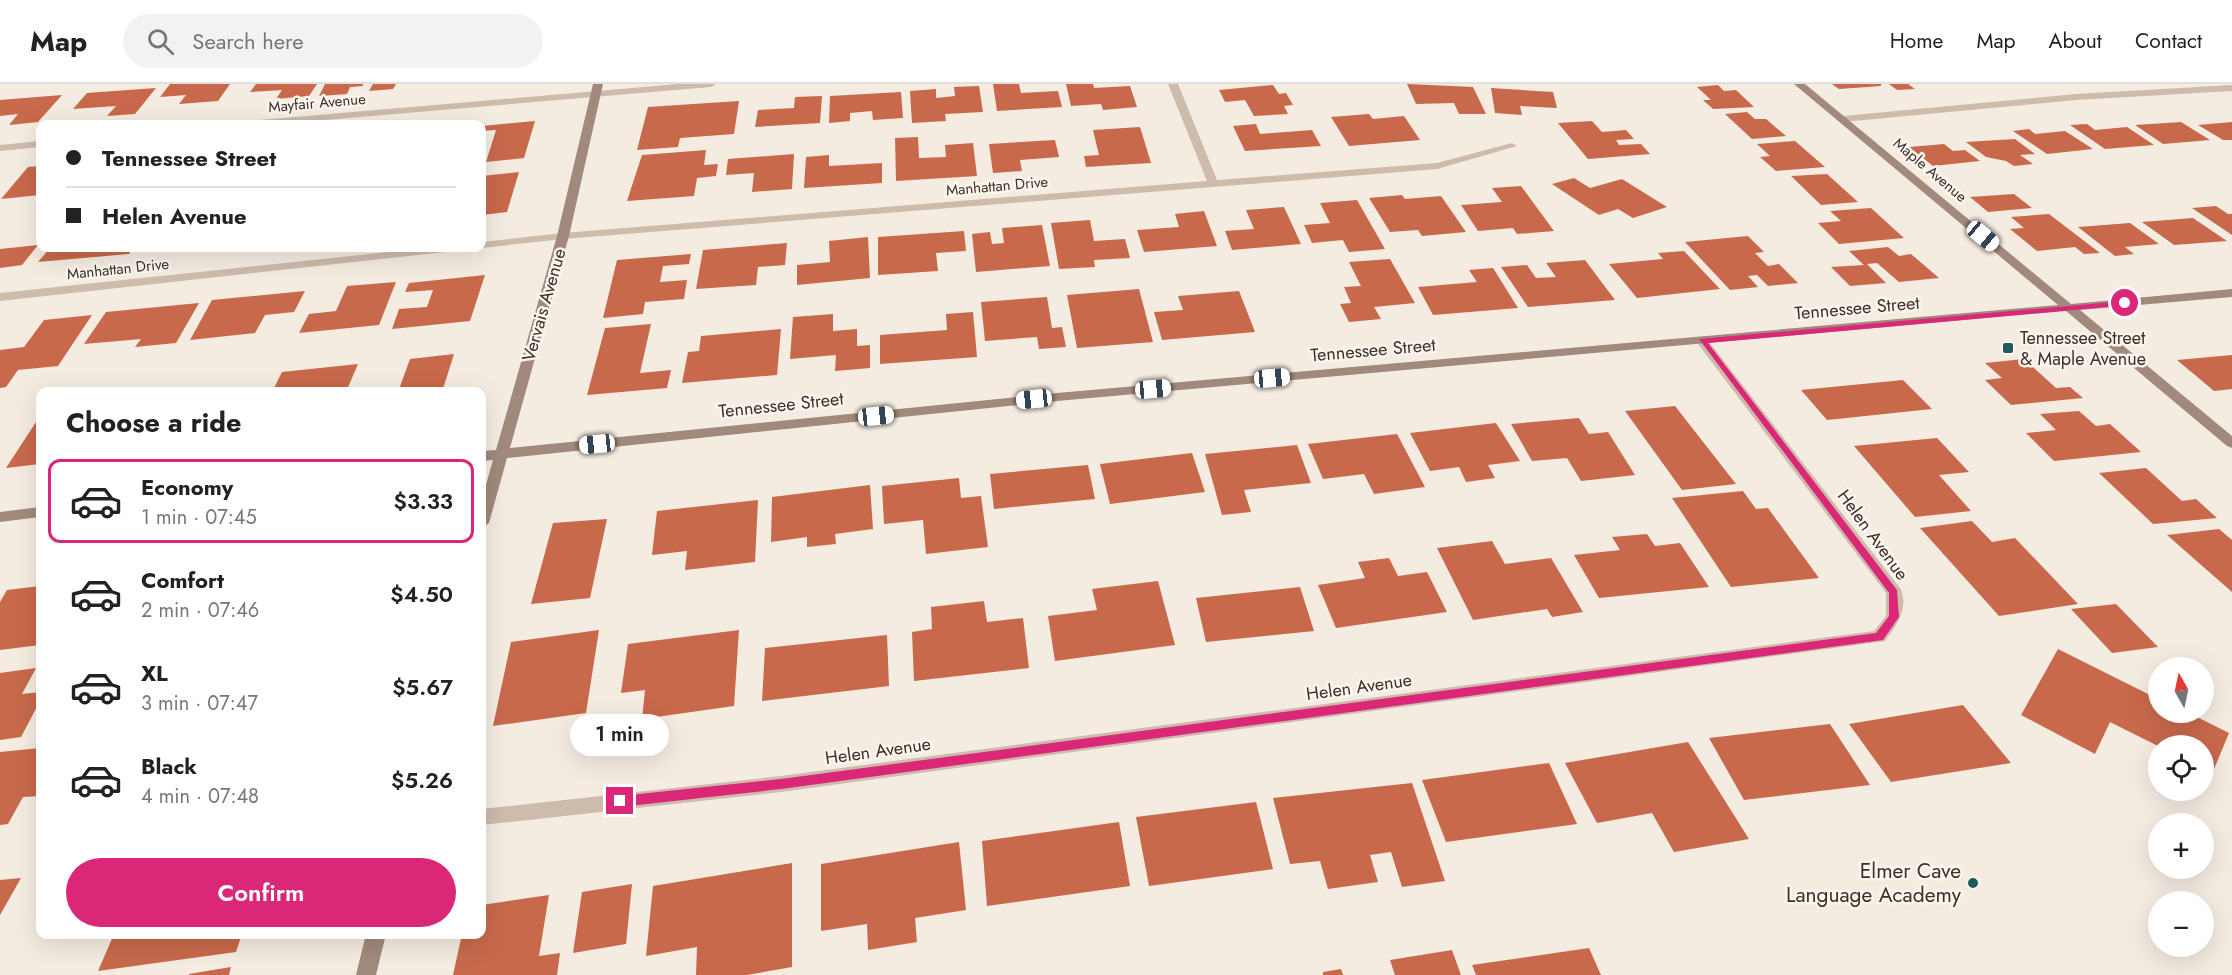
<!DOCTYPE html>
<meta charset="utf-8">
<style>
:root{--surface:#fff;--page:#f2f2f2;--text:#222;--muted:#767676;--line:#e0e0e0;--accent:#db2777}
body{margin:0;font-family:Jost,sans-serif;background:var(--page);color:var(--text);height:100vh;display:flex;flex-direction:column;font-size:22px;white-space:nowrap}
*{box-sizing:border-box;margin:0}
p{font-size:20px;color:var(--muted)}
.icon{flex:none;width:33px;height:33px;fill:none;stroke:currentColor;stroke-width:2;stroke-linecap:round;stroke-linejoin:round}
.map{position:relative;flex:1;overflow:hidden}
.drawer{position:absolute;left:36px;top:303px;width:450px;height:552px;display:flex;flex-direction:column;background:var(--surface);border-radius:12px;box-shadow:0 6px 24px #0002}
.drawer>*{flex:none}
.top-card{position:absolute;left:36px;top:36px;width:450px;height:132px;border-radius:12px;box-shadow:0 6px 24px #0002;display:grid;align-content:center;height:132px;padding:0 30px;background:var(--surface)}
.needle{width:39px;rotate:351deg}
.tools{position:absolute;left:2148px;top:573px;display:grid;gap:12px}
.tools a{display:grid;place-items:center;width:66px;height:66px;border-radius:50%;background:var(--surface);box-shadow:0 6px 24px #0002;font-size:30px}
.end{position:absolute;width:27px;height:27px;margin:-14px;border:8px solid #db2777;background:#fff;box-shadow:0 0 0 3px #fff}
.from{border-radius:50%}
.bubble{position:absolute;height:42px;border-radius:21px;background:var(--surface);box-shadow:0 6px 24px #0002;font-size:20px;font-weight:600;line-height:42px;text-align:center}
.car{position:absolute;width:18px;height:36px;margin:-18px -9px;border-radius:8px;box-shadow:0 0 4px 2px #0007;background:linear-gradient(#fff 24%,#345 0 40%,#fff 0 76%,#345 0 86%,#fff 0)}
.top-card b{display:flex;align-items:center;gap:21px;height:57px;font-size:22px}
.top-card b+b{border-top:2px solid var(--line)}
.top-card i{width:15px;height:15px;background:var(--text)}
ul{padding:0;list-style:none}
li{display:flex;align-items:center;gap:18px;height:84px;margin:0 12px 9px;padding:0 18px;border:3px solid transparent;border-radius:12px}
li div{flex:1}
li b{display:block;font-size:22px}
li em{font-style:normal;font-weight:600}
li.on{border-color:var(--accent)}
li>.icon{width:54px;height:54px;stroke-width:1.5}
h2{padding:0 30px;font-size:27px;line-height:72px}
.cta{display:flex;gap:12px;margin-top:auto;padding:12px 30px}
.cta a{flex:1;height:69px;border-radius:36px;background:var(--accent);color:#fff;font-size:24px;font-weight:600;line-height:69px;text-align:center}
header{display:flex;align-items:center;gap:36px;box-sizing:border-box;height:84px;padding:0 30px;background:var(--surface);border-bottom:2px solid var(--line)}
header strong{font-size:28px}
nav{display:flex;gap:33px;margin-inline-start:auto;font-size:21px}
.search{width:420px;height:54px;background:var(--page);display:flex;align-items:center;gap:15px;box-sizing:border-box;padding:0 21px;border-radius:33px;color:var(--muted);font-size:22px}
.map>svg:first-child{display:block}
.building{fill:#c8694b}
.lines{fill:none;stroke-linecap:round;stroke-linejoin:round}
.street{fill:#cdbbac;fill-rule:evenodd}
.secondary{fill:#a18a7d;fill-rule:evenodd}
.route{fill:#db2777}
.poi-dot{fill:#1f5a5e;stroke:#fbf5ee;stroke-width:2}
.labels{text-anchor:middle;stroke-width:5;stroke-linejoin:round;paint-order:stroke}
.far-street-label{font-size:15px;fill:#3b302b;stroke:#fbf5ee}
.street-label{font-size:18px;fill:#3b302b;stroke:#fbf5ee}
.poi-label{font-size:18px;fill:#3b302b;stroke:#fbf5ee;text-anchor:start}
.near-poi-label{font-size:21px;fill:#3b302b;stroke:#fbf5ee;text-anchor:end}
</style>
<header>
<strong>Map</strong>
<div class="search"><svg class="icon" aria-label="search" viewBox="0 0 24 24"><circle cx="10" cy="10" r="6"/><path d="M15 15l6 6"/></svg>Search here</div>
<nav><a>Home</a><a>Map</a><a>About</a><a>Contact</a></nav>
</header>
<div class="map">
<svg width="2232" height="891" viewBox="0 0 2232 891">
<rect width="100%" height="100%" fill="#f4ebe1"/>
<path class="building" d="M170 0H230L218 17 179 20 186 11 160 13Z
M256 0H317L309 12 276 15 282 6 250 8Z
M325 0H363V2L350 3 347 10 319 12Z
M373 0H396L393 5 369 7Z
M993 0H1019L1021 9 1058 7 1062 23 997 27Z
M1066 0H1093L1094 4 1130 2 1137 23 1103 26 1101 20 1071 22Z
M1407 0 1473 3 1486 30H1459L1454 19 1416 20Z
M1832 0H1881V2L1839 5Z
M1889 0H1908L1915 5 1897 6Z
M1273 1 1279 10 1286 9 1293 21 1284 22 1288 30 1254 32 1245 16 1225 18 1219 6Z
M1718 1 1724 7 1736 6 1754 23 1713 25 1703 16H1711L1697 3Z
M979 2 983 28 945 30 946 37 912 39 910 7 936 5V14L955 12 954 3Z
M156 4 135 30 107 32 116 22 73 25 87 9Z
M1491 4 1553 8 1557 24 1520 22 1522 31 1495 29Z
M901 8 903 34 873 36 872 27 850 29V37L829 39 830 12Z
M62 11 38 38 9 41 18 30 0 32V16Z
M822 12 820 39 755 43 758 26 794 24 795 13Z
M739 17 734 50 680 54 678 63 637 66 648 23Z
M1747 28 1755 35H1766L1786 52 1752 55 1725 30Z
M1369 30 1373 35 1404 32 1420 56 1349 62 1331 33Z
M535 37 524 74 486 78 496 46 482 47V42Z
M1592 37 1602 48 1626 46 1634 55 1616 56 1619 61 1641 60 1650 70 1588 75 1558 39Z
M2181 38 2210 56 2163 60 2135 41Z
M2232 38V56H2223L2198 41Z
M1256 40 1260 50 1312 46 1321 62 1245 67 1233 42Z
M2087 40 2095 46 2127 43 2154 61 2105 65 2070 41Z
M1140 43 1151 79 1086 83 1084 72 1099 71 1093 46Z
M2029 45 2035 50 2065 47 2093 65 2047 70 2013 47Z
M918 53 919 74 946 73 945 61 973 59 977 92 896 97 895 54Z
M2015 55 2035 70 2020 71 2033 80 2014 82 2006 77 1986 73 1966 58Z
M1055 56 1059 73 1020 76 1022 87 993 89 989 60Z
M1795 57 1825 83 1776 87 1760 73 1770 72 1757 60Z
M1944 60 1953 67 1965 66 1980 77 1933 82 1909 63Z
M706 66 704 81 718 80 716 92 697 94 694 112 627 117 642 71Z
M794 70 792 105 752 108 754 89 726 91 728 75Z
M829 71V82L882 79V99L804 104 806 73Z
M40 82V111L1 115 28 83Z
M519 88 507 128 482 131V92Z
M1827 90 1858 118 1821 121 1791 92Z
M1574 94 1590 104 1622 95 1667 123 1633 134 1618 125 1599 131 1552 100Z
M1521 102 1554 147 1517 150 1513 144 1478 147 1461 121 1502 118 1492 104Z
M2014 110 2032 124 1988 128 1970 113Z
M1402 111 1405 115 1441 112 1466 148 1422 152 1418 146 1390 148 1369 114Z
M1357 116 1385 165 1349 168 1343 156 1312 159 1304 141 1330 139 1320 119Z
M2216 122 2228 130H2232V151L2192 124Z
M1284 123 1301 160 1232 166 1225 147 1254 145 1246 126Z
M1871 124 1904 154 1839 160 1818 139 1841 137 1830 127Z
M1204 127 1217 162 1144 168 1137 146 1179 143 1175 130Z
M2049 130 2100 169 2084 170 2075 163 2037 167 2010 145 2024 144 2011 133Z
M2193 134 2227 157 2174 161 2142 138Z
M1090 136 1094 157 1125 155 1130 174 1094 176 1095 183 1059 185 1051 139Z
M2130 139 2159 160 2125 163 2134 170 2115 172 2078 143Z
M1042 141 1050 182 976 188 972 150 990 148 992 160 1004 159 1002 144Z
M964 147 966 167 936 169 938 187 878 191V153Z
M1748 152 1764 168 1755 169 1768 182 1779 180 1798 199 1768 202 1757 191 1748 192 1758 203 1730 206 1685 158Z
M868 153 870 194 797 201V181L830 178 829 157Z
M787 159 785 181 758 183 756 201 696 205 703 166Z
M38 161 22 181 0 184V165Z
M1888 163 1899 172 1911 170 1939 194 1899 198 1877 179 1867 180 1886 199 1850 202 1831 183 1864 181 1849 167Z
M50 164H133L129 170 38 178Z
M144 164H172V165L141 168Z
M1684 167 1720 205 1637 214 1609 180 1663 175 1658 169Z
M691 170 689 180 663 182 660 198 687 196 684 215 645 218 643 230 603 234 617 176Z
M1390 175 1415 219 1374 223 1381 235 1349 238 1340 220 1351 219 1344 203 1361 202 1349 178Z
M1585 176 1615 216 1528 223 1501 183 1527 181 1536 194 1556 193 1546 179Z
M1493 184 1518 224 1433 231 1418 203 1477 198 1469 186Z
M485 191 470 237 392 245 399 225 427 223 433 206 405 208 409 199Z
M396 198 379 241 299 249 309 230 336 227 347 202Z
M1139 205 1153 258 1077 264 1067 211Z
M305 207 294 228 265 231 255 249 190 256 212 216Z
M1239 207 1255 248 1162 256 1154 228 1183 226 1178 212Z
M1047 213 1052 244 1062 243 1066 263 1039 265 1037 253 985 257 981 218Z
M199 219 176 259 135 263 141 255 84 260 106 228Z
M973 228 977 273 880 280V251L947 246 946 230Z
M833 230V247L857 245V262L870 261V284L835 287 836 271 790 275 793 233Z
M92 231 58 282 18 286 6 303 0 304V266L24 263 44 236Z
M651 240 640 289 671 286 667 304 587 311 605 244Z
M781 245 777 291 682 299 688 268 699 267 701 252Z
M454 270 442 308H398L410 275Z
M2232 271V305L2214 307 2177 276Z
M2024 275 2056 304 2070 303 2083 314 2011 321 1985 296 2002 294 1985 279Z
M358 280 346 308H272L282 288Z
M1903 296 1932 325 1827 336 1801 306Z
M1675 322 1736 400 1682 406 1625 327Z
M2079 327 2096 342 2110 340 2141 368 2054 377 2026 349 2056 346 2040 330Z
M40 334V380L6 384 38 335Z
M1579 334 1589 350 1608 348 1635 391 1581 397 1567 374 1532 377 1511 340Z
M1496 339 1520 377 1488 381 1495 394 1466 398 1459 383 1430 387 1410 349Z
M1397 350 1425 403 1374 410 1364 390 1323 395 1308 360Z
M1937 354 1969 388 1939 391 1971 427 1915 433 1854 362Z
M1297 361 1311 399 1244 406 1251 428 1222 431 1205 370Z
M1192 369 1205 408 1110 420 1100 380Z
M1088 381 1095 415 994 425 990 390Z
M2146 384 2182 417 2196 415 2217 434 2153 440 2099 389Z
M959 394 961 414 981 412 988 463 926 470 923 436 884 440 882 402Z
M870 401 873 445 835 450 836 460 807 463V453L771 458 772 413Z
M1743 407 1756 425 1768 424 1819 494 1731 503 1672 414Z
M758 416 755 478 685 486 687 467 652 471 657 427Z
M607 435 590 514 531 520 553 439Z
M1972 437 1992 458 2015 454 2078 520 1999 532 1920 444Z
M2219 445 2232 456V508L2167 451Z
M1647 450 1655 462 1680 459 1709 503 1599 514 1574 471 1620 466 1612 453Z
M1492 457 1505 480 1551 474 1583 528 1552 533 1547 525 1473 536 1437 464Z
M1389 474 1398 492 1427 488 1447 528 1336 544 1318 501 1365 494 1358 478Z
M1158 497 1175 561 1055 577 1048 532 1097 526 1092 505Z
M40 502V561L0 566V518L7 506Z
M1300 503 1314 547 1206 558 1196 514Z
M984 517 987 538 1023 534 1029 584 914 597 912 548 932 545 931 523Z
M2116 520 2158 563 2112 569 2071 525Z
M599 546 586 629 493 642 511 558Z
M739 546 734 622 642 635 645 606 621 609 628 560Z
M887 551 889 602 762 617 765 564Z
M2058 565 2158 615V628H2187L2229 649 2212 690 2204 686V662H2158L2110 638 2095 670 2021 631Z
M36 584 22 610 40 608V617L21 653 0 656V589Z
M1963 621 2011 679 1891 698 1849 640Z
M1830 640 1870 701 1744 716 1709 654Z
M1688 658 1749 755 1674 768 1652 729 1597 739 1565 679Z
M40 664V712L23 713 8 740 0 741V668Z
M1549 679 1577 740 1446 758 1422 696Z
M1412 699 1445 797 1402 803 1391 768 1370 771 1378 798 1328 805 1320 777 1290 780 1273 714Z
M1256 718 1273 785 1149 802 1136 733Z
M1119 738 1130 802 987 822 982 757Z
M959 758 966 826 915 834 917 858 868 866 867 840 821 847V780Z
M792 779V883L747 891H696L697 863 646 872 653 802Z
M21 794 0 831V796Z
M632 800 626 860 573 869 582 808Z
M549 811 539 872 560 869 557 891H453L462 850H482V821Z
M114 850H242L236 868 98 887Z
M1589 864 1601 891H1476L1472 881Z
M1452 866 1461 891H1395L1390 876Z
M231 883 229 891H189V890Z
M1341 885 1343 891H1323V888Z"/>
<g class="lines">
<path class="street" d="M678 0H716L711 3 278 40H244L249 37Z
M1168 0H1178L1217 96 1437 79 1512 59 1517 62 1437 85 563 155 482 164H478H482V158L563 149 1207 97Z
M2232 1V7L2076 16 1843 38 1838 35 1843 32 2076 10Z
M40 57V63L0 67V61Z
M426 164H460L454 167 0 217V209Z
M1702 253 1706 254 1900 504C1910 524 1896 542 1885 557L781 708 482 741V725L781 692 1874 547 1886 532V509L1698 260 1696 257Z"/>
<path class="secondary" d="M593 0H603L569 152 510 364 1057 309 2058 221 1794 0H1805L2071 220 2232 205V213L2080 226 2232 352V364L2227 362 2066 227 1057 317 507 374 489 439 482 444V415L493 376 482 377V367L496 366 557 152Z
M40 423V433L0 438V428Z
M366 850H386L376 891H356Z"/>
</g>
<path class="route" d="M2125 217 2128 221 1708 259 1897 506 1899 533 1883 556 781 705 620 723 614 717 620 712 781 695 1876 549 1889 532V509L1699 255Z"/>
<g class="poi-dot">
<rect x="2002" y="258" width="12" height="12" rx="3"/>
<circle cx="1973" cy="799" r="6"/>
</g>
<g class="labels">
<g class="far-street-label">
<text transform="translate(317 19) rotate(-5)" y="5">Mayfair Avenue</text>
<text transform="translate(1930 86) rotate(40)" y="5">Maple Avenue</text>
<text transform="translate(997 102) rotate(-5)" y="5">Manhattan Drive</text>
<text transform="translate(118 185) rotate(-6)" y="5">Manhattan Drive</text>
</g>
<g class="street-label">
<text transform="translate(544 221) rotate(-74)" y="6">Vervais Avenue</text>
<text transform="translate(1857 224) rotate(-5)" y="6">Tennessee Street</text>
<text transform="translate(1373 266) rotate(-5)" y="6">Tennessee Street</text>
<text transform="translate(781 321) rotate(-6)" y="6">Tennessee Street</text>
<text transform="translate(1873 451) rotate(54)" y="6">Helen Avenue</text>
<text transform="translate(1359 603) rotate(-8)" y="6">Helen Avenue</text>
<text transform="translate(878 667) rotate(-8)" y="6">Helen Avenue</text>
</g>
<g class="poi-label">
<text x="2020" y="260">Tennessee Street<tspan x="2020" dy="21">&amp; Maple Avenue</tspan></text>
</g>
<g class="near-poi-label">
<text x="1961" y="794">Elmer Cave<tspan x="1961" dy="24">Language Academy</tspan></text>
</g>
</g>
</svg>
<div class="tools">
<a><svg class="needle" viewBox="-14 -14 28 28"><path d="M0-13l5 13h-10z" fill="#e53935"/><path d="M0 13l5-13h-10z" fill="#767676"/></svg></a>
<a><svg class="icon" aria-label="locate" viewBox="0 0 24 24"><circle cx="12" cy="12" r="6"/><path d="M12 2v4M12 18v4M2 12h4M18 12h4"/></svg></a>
<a>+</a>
<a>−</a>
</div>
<i class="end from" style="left:2125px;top:219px"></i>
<i class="end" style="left:620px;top:717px"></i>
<div class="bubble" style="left:570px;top:630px;width:99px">1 min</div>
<i class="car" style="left:1983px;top:152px;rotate:130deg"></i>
<i class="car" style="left:1272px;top:294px;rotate:85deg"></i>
<i class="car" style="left:1153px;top:305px;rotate:85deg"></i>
<i class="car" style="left:1034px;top:315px;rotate:264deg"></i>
<i class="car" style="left:876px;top:332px;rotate:84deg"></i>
<i class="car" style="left:597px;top:360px;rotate:264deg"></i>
<div class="top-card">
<b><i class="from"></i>Tennessee Street</b>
<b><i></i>Helen Avenue</b>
</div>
<section class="drawer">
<h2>Choose a ride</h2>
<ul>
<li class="on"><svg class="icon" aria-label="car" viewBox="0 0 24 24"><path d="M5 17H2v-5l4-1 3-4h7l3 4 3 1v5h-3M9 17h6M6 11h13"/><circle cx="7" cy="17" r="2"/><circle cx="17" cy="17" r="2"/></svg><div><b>Economy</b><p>1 min · 07:45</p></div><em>$3.33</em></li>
<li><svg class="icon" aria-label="car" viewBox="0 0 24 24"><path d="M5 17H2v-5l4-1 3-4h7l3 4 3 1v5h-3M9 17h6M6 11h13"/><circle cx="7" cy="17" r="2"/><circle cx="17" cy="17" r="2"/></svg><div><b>Comfort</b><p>2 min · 07:46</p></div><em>$4.50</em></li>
<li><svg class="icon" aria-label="car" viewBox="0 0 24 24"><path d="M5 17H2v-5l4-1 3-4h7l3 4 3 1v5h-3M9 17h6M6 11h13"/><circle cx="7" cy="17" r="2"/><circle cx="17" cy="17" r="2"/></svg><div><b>XL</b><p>3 min · 07:47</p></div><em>$5.67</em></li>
<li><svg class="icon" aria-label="car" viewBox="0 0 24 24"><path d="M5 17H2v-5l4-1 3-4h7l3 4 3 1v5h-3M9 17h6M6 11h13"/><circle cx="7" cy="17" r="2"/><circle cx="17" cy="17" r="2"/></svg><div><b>Black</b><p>4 min · 07:48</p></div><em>$5.26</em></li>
</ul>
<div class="cta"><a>Confirm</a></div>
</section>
</div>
